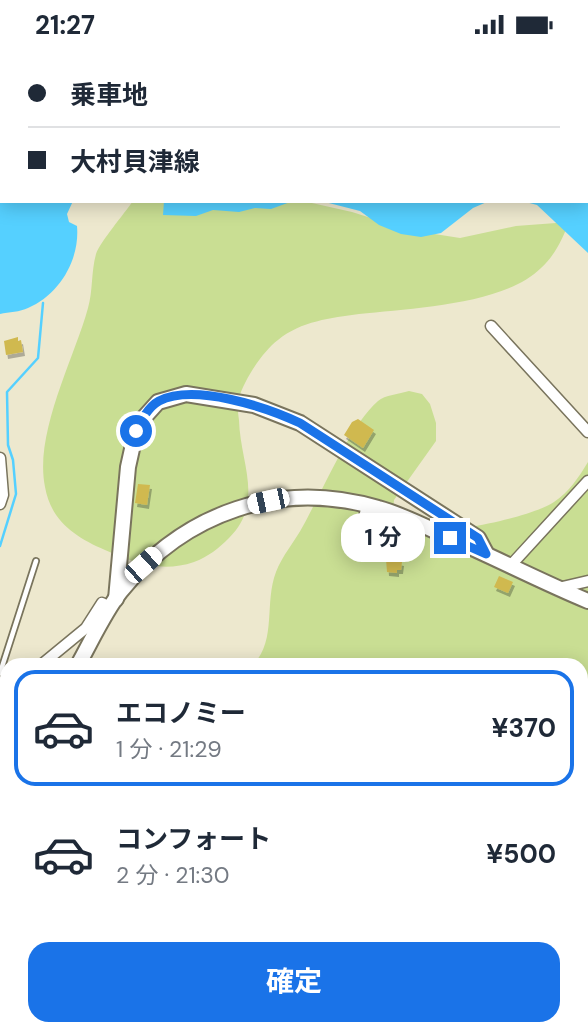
<!DOCTYPE html>
<html lang="ja">
<meta charset="utf-8">
<style>
:root{--surface:#fff;--page:#f2f2f3;--text:#1f2937;--muted:#747a83;--line:#e0e1e3;--accent:#1a73e8}
body{margin:0;font-family:"DM Sans","Noto Sans JP",sans-serif;background:var(--page);color:var(--text);height:100vh;display:flex;flex-direction:column;font-size:26px;white-space:nowrap}
*{box-sizing:border-box;margin:0}
p{font-size:23px;color:var(--muted)}
.icon{flex:none;width:38px;height:38px;fill:none;stroke:currentColor;stroke-width:2;stroke-linecap:round;stroke-linejoin:round}
.map{position:relative;flex:1;overflow:hidden}
.details{position:absolute;left:0px;top:609px;width:588px;height:378px;display:flex;flex-direction:column;background:var(--surface);border-radius:21px 21px 0 0;box-shadow:0 4px 18px #0003}
.details>*{flex:none}
.banner{position:absolute;left:0px;top:0px;width:588px;height:154px;box-shadow:0 4px 18px #0003;display:grid;align-content:center;height:154px;padding:0 28px;background:var(--surface)}
.end{position:absolute;width:32px;height:32px;margin:-16px;border:9px solid #1a73e8;background:#fff;box-shadow:0 0 0 4px #fff}
.from{border-radius:50%}
.bubble{position:absolute;height:49px;border-radius:21px;background:var(--surface);box-shadow:0 4px 18px #0003;font-size:23px;font-weight:700;line-height:49px;text-align:center}
.car{position:absolute;width:21px;height:42px;margin:-21px -10px;border-radius:9px;box-shadow:0 0 5px 2px #0007;background:linear-gradient(#fff 24%,#345 0 40%,#fff 0 76%,#345 0 86%,#fff 0)}
.banner b{display:flex;align-items:center;gap:24px;height:66px;font-size:26px}
.banner b+b{border-top:2px solid var(--line)}
.banner i{width:18px;height:18px;background:var(--text)}
ul{padding:12px 0 0;list-style:none}
li{display:flex;align-items:center;gap:21px;height:116px;margin:0 14px 10px;padding:0 14px;border:4px solid transparent;border-radius:21px}
li div{flex:1}
li b{display:block;font-size:26px}
li em{font-style:normal;font-weight:700}
li.on{border-color:var(--accent)}
li>.icon{width:63px;height:63px;stroke-width:1.5}
.action{display:flex;gap:14px;margin-top:auto;padding:14px 28px}
.action a{flex:1;height:80px;border-radius:21px;background:var(--accent);color:#fff;font-size:28px;font-weight:700;line-height:80px;text-align:center}
.status{display:flex;justify-content:space-between;align-items:center;height:49px;padding:0 35px;background:var(--surface);direction:ltr}
.status svg{height:19px;fill:currentColor}
.map>svg:first-child{display:block}
.green{fill:#c9de93}
.water{fill:#55d0ff}
.lines{fill:none;stroke-linecap:round;stroke-linejoin:round}
.stream{stroke:#55d0ff;stroke-width:2.5}
.building{fill:#d0b950;filter:url(#shadow)}
.lane-casing{stroke:#79745d;stroke-width:8}
.street-casing{stroke:#79745d;stroke-width:13}
.secondary-casing{stroke:#79745d;stroke-width:18}
.primary-casing{stroke:#79745d;stroke-width:18}
.lane{stroke:#fff;stroke-width:4.5}
.street{stroke:#fff;stroke-width:10}
.secondary{stroke:#fff;stroke-width:14}
.primary{stroke:#fff;stroke-width:14}
.route{stroke:#1a73e8;stroke-width:9}
</style>
<div class="status"><b>21:27</b><svg viewBox="0 0 49 12"><path d="M0 12V9h3v3zM5 12V6h3v6zM10 12V3h3v9zM15 12V0h3v12zM26 1h20v11H26zM47 4h2v5h-2z"/></svg></div>
<div class="map">
<svg width="588" height="987" viewBox="0 0 588 987">
<defs>
<filter id="shadow"><feDropShadow dx="2" dy="4" stdDeviation="0" flood-color="#0004"/></filter>
</defs>
<rect width="100%" height="100%" fill="#ede8ce"/>
<path class="green" d="M133 152H303L352 163 409 181 460 189 516 177 569 173C562 191 555 206 541 219 504 256 411 259 359 265 331 269 301 272 278 291 263 302 244 331 239 349 237 356 238 364 239 371 240 414 265 453 229 489 219 499 208 508 194 513 162 524 134 514 105 501 75 488 51 472 45 438 34 384 74 310 88 259 93 242 91 223 96 205 100 193 124 165 133 152Z
M409 342 422 345 430 355 436 374V392L394 451 393 461C400 472 408 481 422 482 449 485 532 468 554 453 569 443 579 428 588 413V810L581 811V616H253C277 591 264 554 276 523 282 507 295 492 303 477 322 443 350 376 378 352 385 346 399 345 409 342Z
M7 899V980H311V987H0V908Z"/>
<path class="water" d="M0 0H588V204L537 156 522 152H586V2H2V152H73L67 165 69 173 77 177C80 211 59 246 28 259 20 263 9 263 0 265Z
M164 152H293L271 160 255 159 239 163 213 161 196 167 163 166Z
M321 152H489L473 159 441 184 421 188 401 185 379 176 360 162Z"/>
<g class="lines">
<path class="stream" d="M0 497 16 445 13 411 8 396 7 343 38 309 43 254
M371 980 372 987"/>
</g>
<path class="building" d="M18 288V292L21 291 23 303 6 306 4 292Z
M358 370 374 381 363 399 344 386 352 373Z
M138 435 150 436 147 456 135 454Z
M386 510 402 513 401 521H397V524L387 523Z
M499 527 513 533 508 544 494 538Z"/>
<g class="lines">
<defs>
<path id="lane" d="M0 624 36 512
M43 980 44 987
M497 980V987"/>
<path id="street" d="M491 277 588 383
M0 409 3 446 0 455
M367 456 359 490 360 496 406 506
M511 516 588 432
M558 539 588 532
M41 616 86 579 102 554 110 558
M0 637 7 634
M0 784H7
M0 802 7 799
M2 834 7 831
M0 907 7 897"/>
<path id="secondary" d="M116 550 128 418 136 382 140 373 158 353 186 345 254 356 300 374 478 489 486 504"/>
<path id="primary" d="M78 616C92 591 104 564 121 542 185 463 280 430 378 459 404 466 428 479 452 490 498 510 542 533 588 552
M0 748 7 739"/>
</defs>
<use href="#lane" class="lane-casing"/>
<use href="#street" class="street-casing"/>
<use href="#secondary" class="secondary-casing"/>
<use href="#primary" class="primary-casing"/>
<use href="#lane" class="lane"/>
<use href="#street" class="street"/>
<use href="#secondary" class="secondary"/>
<use href="#primary" class="primary"/>
</g>
<g class="lines">
<path class="route" d="M136 382C141 372 148 358 159 352 194 334 266 358 300 374L478 489 486 505 450 489"/>
</g>
</svg>
<i class="end from" style="left:136px;top:382px"></i>
<i class="end" style="left:450px;top:489px"></i>
<div class="bubble" style="left:341px;top:464px;width:84px">1 分</div>
<i class="car" style="left:268px;top:452px;rotate:258deg"></i>
<i class="car" style="left:143px;top:516px;rotate:48deg"></i>
<div class="banner">
<b><i class="from"></i>乗車地</b>
<b><i></i>大村貝津線</b>
</div>
<section class="details">
<ul>
<li class="on"><svg class="icon" aria-label="car" viewBox="0 0 24 24"><path d="M5 17H2v-5l4-1 3-4h7l3 4 3 1v5h-3M9 17h6M6 11h13"/><circle cx="7" cy="17" r="2"/><circle cx="17" cy="17" r="2"/></svg><div><b>エコノミー</b><p>1 分 · 21:29</p></div><em>¥370</em></li>
<li><svg class="icon" aria-label="car" viewBox="0 0 24 24"><path d="M5 17H2v-5l4-1 3-4h7l3 4 3 1v5h-3M9 17h6M6 11h13"/><circle cx="7" cy="17" r="2"/><circle cx="17" cy="17" r="2"/></svg><div><b>コンフォート</b><p>2 分 · 21:30</p></div><em>¥500</em></li>
</ul>
<div class="action"><a>確定</a></div>
</section>
</div>
